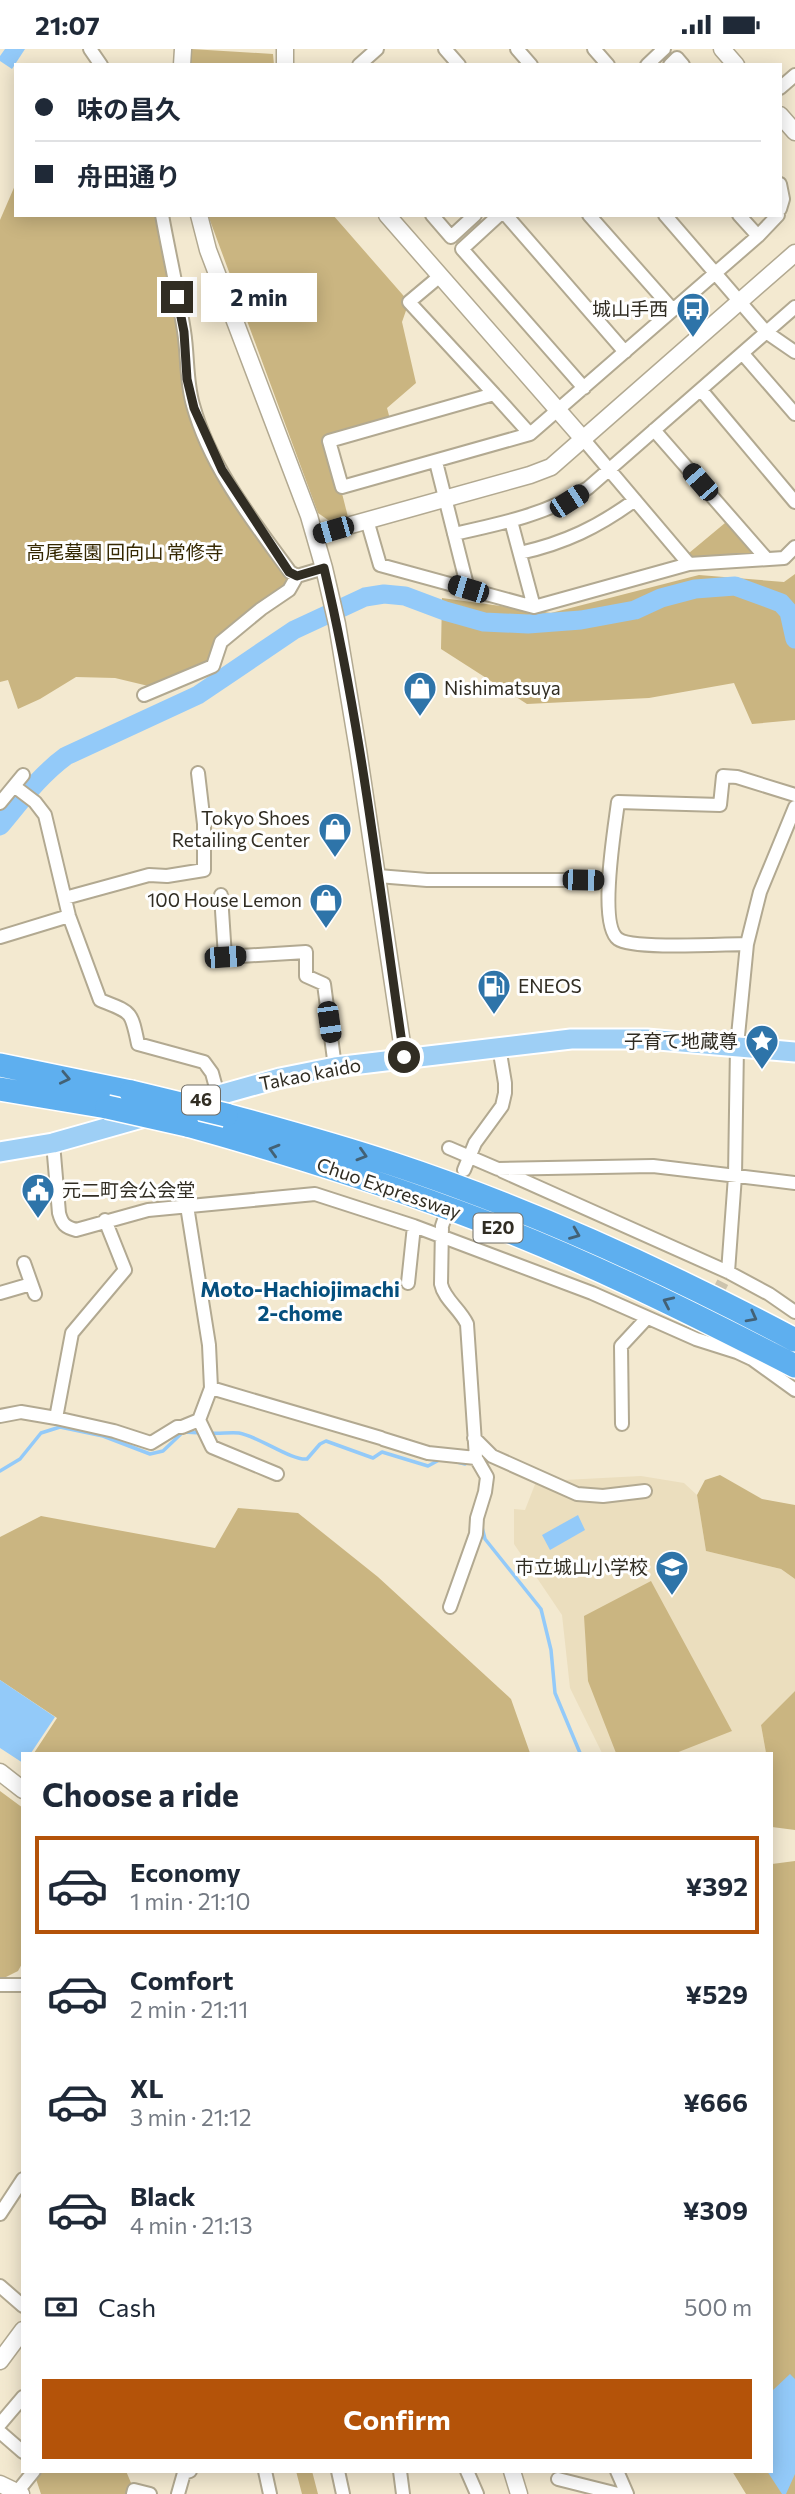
<!DOCTYPE html>
<meta charset="utf-8">
<style>
:root{--surface:#fff;--page:#f6f6f7;--text:#1f2937;--muted:#747a83;--line:#e0e1e3;--accent:#b45309}
body{margin:0;font-family:Commissioner,"Noto Sans JP",sans-serif;background:var(--page);color:var(--text);height:100vh;display:flex;flex-direction:column;font-size:26px;white-space:nowrap}
*{box-sizing:border-box;margin:0}
p{font-size:23px;color:var(--muted)}
.icon{flex:none;width:38px;height:38px;fill:none;stroke:currentColor;stroke-width:2;stroke-linecap:round;stroke-linejoin:round}
.map{position:relative;flex:1;overflow:hidden}
.side{position:absolute;left:21px;top:1703px;width:752px;height:721px;display:flex;flex-direction:column;background:var(--surface);border-radius:0px;box-shadow:0 4px 18px #0003}
.side>*{flex:none}
.top-card{position:absolute;left:14px;top:14px;width:768px;height:154px;border-radius:0px;box-shadow:0 4px 18px #0003;display:grid;align-content:center;height:154px;padding:0 21px;background:var(--surface)}
.end{position:absolute;width:32px;height:32px;margin:-16px;border:9px solid #312d23;background:#fff;box-shadow:0 0 0 4px #fff}
.from{border-radius:50%}
.bubble{position:absolute;height:49px;border-radius:0px;background:var(--surface);box-shadow:0 4px 18px #0003;font-size:23px;font-weight:700;line-height:49px;text-align:center}
.car{position:absolute;width:21px;height:42px;margin:-21px -10px;border-radius:9px;box-shadow:0 0 5px 2px #0007;background:linear-gradient(#222 24%,#8ab4d8 0 40%,#222 0 76%,#8ab4d8 0 86%,#222 0)}
.top-card b{display:flex;align-items:center;gap:24px;height:66px;font-size:26px}
.top-card b+b{border-top:2px solid var(--line)}
.top-card i{width:18px;height:18px;background:var(--text)}
ul{padding:0;list-style:none}
li{display:flex;align-items:center;gap:21px;height:98px;margin:0 14px 10px;padding:0 7px;border:4px solid transparent;border-radius:0px}
li div{flex:1}
li b{display:block;font-size:26px}
li em{font-style:normal;font-weight:700}
li.active{border-color:var(--accent)}
li>.icon{width:63px;height:63px;stroke-width:1.5}
h2{padding:0 21px;font-size:32px;line-height:84px}
.pay{display:flex;align-items:center;gap:18px;height:77px;padding:0 21px;font-size:26px}
.pay p{margin-inline-start:auto}
.primary-button{display:flex;gap:14px;margin-top:auto;padding:14px 21px}
.primary-button a{flex:1;height:80px;border-radius:0px;background:var(--accent);color:#fff;font-size:28px;font-weight:700;line-height:80px;text-align:center}
.status{display:flex;justify-content:space-between;align-items:center;height:49px;padding:0 35px;background:var(--surface);direction:ltr}
.status svg{height:19px;fill:currentColor}
.map>svg:first-child{display:block}
.built{fill:#ebdebe}
.green{fill:#cab581}
.water{fill:#93caf9}
.lines{fill:none;stroke-linecap:round;stroke-linejoin:round}
.stream{stroke:#93caf9;stroke-width:3.5}
.river{stroke:#93caf9;stroke-width:19}
.minor-tunnel{stroke:#ccc3ad;stroke-width:12;stroke-dasharray:12 6;stroke-linecap:butt}
.minor-casing{stroke:#b2a991;stroke-width:16}
.tertiary-casing{stroke:#b2a991;stroke-width:19}
.primary-casing{stroke:#fff;stroke-width:23}
.motorway-casing{stroke:#fff;stroke-width:26}
.minor{stroke:#fff;stroke-width:12}
.tertiary{stroke:#fff;stroke-width:16}
.primary{stroke:#9ecff5;stroke-width:19}
.motorway{stroke:#5eafef;stroke-width:23}
.motorway-bridge-casing{stroke:#fff;stroke-width:26;stroke-linecap:butt}
.motorway-bridge{stroke:#5eafef;stroke-width:23}
.oneway{stroke:#436175}
.route{stroke:#312d23;stroke-width:9}
.labels{text-anchor:middle;stroke-width:6;stroke-linejoin:round;paint-order:stroke}
.shield{fill:#fff;stroke:#6f6c65;stroke-width:2}
.shield-label{font-size:18px;font-weight:bold;fill:#312d23}
.poi-label{font-size:19px;fill:#312d23;stroke:#fff;text-anchor:end}
.park-label{font-size:19px;fill:#352802;stroke:#fff}
.street-label{font-size:19px;fill:#312d23;stroke:#fff}
.neighbourhood-label{font-size:21px;font-weight:bold;fill:#054f7d;stroke:#fff}
</style>
<div class="status"><b>21:07</b><svg viewBox="0 0 49 12"><path d="M0 12V9h3v3zM5 12V6h3v6zM10 12V3h3v9zM15 12V0h3v12zM26 1h20v11H26zM47 4h2v5h-2z"/></svg></div>
<div class="map">
<svg width="795" height="2445" viewBox="0 0 795 2445">
<rect width="100%" height="100%" fill="#f3e9d0"/>
<path class="built" d="M539 1425 564 1431 641 1427 684 1434 697 1446 706 1502 781 1520 795 1530V1642L761 1676 766 1704H602L570 1639 562 1566 514 1495V1460L525 1461Z"/>
<path class="green" d="M191 0 273 5 274 16H190Z
M16 134V166H162L187 330 213 405 293 532 254 561 209 616 161 640 115 629 76 628 40 650 18 660 8 631 0 633V171Z
M208 166H333L409 253 402 273 416 334 387 359 391 374 329 393 348 468 331 473 318 464Z
M731 469 765 508 699 514 689 504Z
M795 525V671L752 675 734 634 649 649 527 655 441 600 442 549 551 564 699 526 784 533Z
M720 1426 762 1450 795 1456V1530L781 1520 706 1502 697 1446 705 1431Z
M238 1459 298 1464 378 1528 511 1650 530 1704H34L57 1669 0 1631V1488L41 1467 215 1499Z
M651 1532 732 1682 676 1704H616L588 1632 584 1567Z
M795 1642V1781L772 1778V1704H766L761 1676Z
M0 1742 23 1759V1913L18 1922 0 1931Z
M795 1812V2445H746L732 2422H772V1815Z
M43 2422H126L134 2441 133 2445H41L36 2430Z
M296 2422H312L318 2445H302Z"/>
<path class="water" d="M5 0H25L12 20 0 12V7Z
M578 1466 585 1481 550 1501 542 1486Z
M0 1631 55 1668 31 1704H23V1714L0 1699Z
M790 2325 795 2330V2425L786 2445H782L767 2422H772V2342Z"/>
<g class="lines">
<path class="stream" d="M210 1384C219 1385 230 1383 239 1384 258 1387 292 1412 307 1410L320 1395 326 1392 373 1409 382 1403 428 1417 439 1411
M453 1412 465 1415
M0 1422 20 1410 41 1384 60 1378 103 1387 150 1405 163 1402 183 1383 202 1384
M482 1478 485 1490 541 1560 551 1601 555 1644 580 1704"/>
<path class="river" d="M0 777C21 752 40 726 66 707L198 646 294 581 365 548 384 545 405 547 445 562 484 573 528 575 581 571 635 561 661 549 695 540 735 537 781 554 789 563 795 590"/>
<path class="minor-tunnel" d="M701 1276 728 1223"/>
<defs>
<path id="minor" d="M90 0 101 16
M445 0 459 16
M517 0 531 16
M594 0 608 16
M359 16 377 0
M647 16 664 0
M670 16 677 9 683 16
M780 39 795 26
M780 135 783 150 780 160
M162 166C169 205 178 243 184 282 188 307 186 332 193 356 210 418 253 472 290 523L297 527 324 519
M432 166 451 188 475 166
M499 166 462 200 584 339
M506 166 625 303
M589 166 673 261
M665 166 766 283 795 303
M739 166 758 187
M440 227 409 253 494 345
M743 305 795 365
M701 341 795 453
M654 381 765 508
M530 385 342 438 329 392 494 345 530 385 758 187 778 166
M584 391 689 515
M436 413 468 540
M367 471 380 516 534 558 689 515 784 509 795 498
M511 472 534 558
M454 485C500 475 548 465 588 439L795 258
M520 504C565 494 598 478 635 451
M144 646 213 617 221 593 261 560 289 541 297 527
M14 737 35 753 45 766 69 867 100 951C132 964 131 961 138 995L204 1013 212 1024 218 1046
M0 754 23 726
M378 827 427 831H608
M221 846 225 908 306 903V927L324 935 335 1018
M65 849 149 826 167 827 204 821V775L198 724
M0 888 69 867
M747 895C724 895 633 901 618 890 598 875 615 778 618 753L720 756 723 727 737 728 795 746
M53 1094 59 1164C62 1175 65 1178 76 1181L148 1161 315 1145 414 1177 592 1244 696 1290 737 1303 752 1310 795 1341
M449 1099 498 1120 653 1117 795 1134
M464 1121 475 1094 502 1057 505 1044V1034L499 998
M502 1122 728 1223 769 1245 795 1263
M445 1168 442 1177 441 1235C444 1250 460 1260 467 1275L476 1409 487 1428 485 1443 477 1469 476 1485 450 1558
M24 1214 35 1245
M728 1223 735 1127 737 997 747 895 760 843 795 758
M408 1234 414 1177
M0 1244 31 1235
M211 1339 381 1389
M0 1367 21 1363 56 1369 114 1382 151 1394 177 1378H182L199 1371 211 1339 209 1296 187 1157
M56 1369 72 1284 125 1221 105 1171
M199 1371 212 1398 277 1425
M622 1375 621 1297 647 1269
M474 1389 492 1407 577 1445 603 1447 645 1442
M383 1390 428 1404 476 1409
M0 1936H23
M0 2165 23 2130
M0 2237 23 2257
M0 2375 23 2348
M0 2383 23 2403
M265 2422 270 2445
M338 2422 343 2445
M400 2422 403 2445
M467 2422 477 2445
M617 2422 627 2445
M558 2430 618 2445
M17 2443 34 2422
M133 2445 134 2441 150 2445
M178 2445 184 2424 190 2422"/>
<path id="tertiary" d="M722 0 736 16
M182 16 183 0
M285 16V0
M780 66 795 83
M199 166 208 201 309 467 324 519 337 575 358 701 404 1008
M387 166 584 391
M315 486 530 426 551 418 795 204
M0 1723 23 1741
M0 2312 23 2281
M512 2422 519 2445
M0 2435 21 2445"/>
<path id="primary" d="M180 1057 280 1029 335 1018 571 990H647L795 1003
M0 1103 53 1094 152 1066"/>
<path id="motorway" d="M0 1016 131 1043
M0 1040 107 1058
M226 1066C281 1081 336 1096 390 1114 530 1160 665 1222 795 1291
M187 1076C277 1101 367 1129 456 1162 573 1205 684 1260 795 1317"/>
</defs>
<use href="#minor" class="minor-casing"/>
<use href="#tertiary" class="tertiary-casing"/>
<use href="#primary" class="primary-casing"/>
<use href="#motorway" class="motorway-casing"/>
<use href="#minor" class="minor"/>
<use href="#tertiary" class="tertiary"/>
<use href="#primary" class="primary"/>
<use href="#motorway" class="motorway"/>
<defs>
<path id="motorway-bridge" d="M131 1043 226 1066
M107 1058 187 1076"/>
</defs>
<use href="#motorway-bridge" class="motorway-bridge-casing"/>
<use href="#motorway-bridge" class="motorway-bridge"/>
</g>
<defs><path id="oneway-chevron" d="M-2-3.5L2.5 0L-2 3.5" fill="none" stroke-width="1.6" stroke-linecap="round" stroke-linejoin="round" transform="scale(1.75)"/></defs>
<g class="oneway">
<use href="#oneway-chevron" transform="translate(65 1029) rotate(12)"/>
<use href="#oneway-chevron" transform="translate(274 1101) rotate(-164)"/>
<use href="#oneway-chevron" transform="translate(362 1106) rotate(17)"/>
<use href="#oneway-chevron" transform="translate(575 1185) rotate(22)"/>
<use href="#oneway-chevron" transform="translate(668 1253) rotate(-155)"/>
<use href="#oneway-chevron" transform="translate(752 1268) rotate(28)"/>
</g>
<g class="lines">
<path class="route" d="M177 248 184 283 187 330 194 359 222 421 289 523 297 527 324 519C362 680 380 845 404 1008"/>
</g>
<defs>
<symbol id="bus-pin" viewBox="-11 -11 22 30"><path d="M0 17L-7.5 6A9.5 9.5 0 1 1 7.5 6Z" fill="#2e74a9" stroke="#fff"/><path d="M-5-6H5V4H4V6H2V4H-2V6H-4V4H-5ZM-3.5-4V0h7V-4ZM-3.5 1.2v1.5H-2V1.2ZM2 1.2v1.5H3.5V1.2Z" fill="#fff"/></symbol>
<symbol id="shop-pin" viewBox="-11 -11 22 30"><path d="M0 17L-7.5 6A9.5 9.5 0 1 1 7.5 6Z" fill="#2e74a9" stroke="#fff"/><path d="M-5-2.5h2.3a2.7 3.5 0 0 1 5.4 0H5L5.5 6h-11ZM-1.5-2.5h3a1.5 2.3 0 0 0-3 0Z" fill="#fff"/></symbol>
<symbol id="fuel-pin" viewBox="-11 -11 22 30"><path d="M0 17L-7.5 6A9.5 9.5 0 1 1 7.5 6Z" fill="#2e74a9" stroke="#fff"/><path d="M-5.5-6h7V0h2V4h1.3V-2.5L3-4.5l.8-.8L6-3V5H2.5V1h-1V6h-7ZM-4.2-4.7v3.2H.2V-4.7Z" fill="#fff"/></symbol>
<symbol id="sight-pin" viewBox="-11 -11 22 30"><path d="M0 17L-7.5 6A9.5 9.5 0 1 1 7.5 6Z" fill="#2e74a9" stroke="#fff"/><path d="M0-6L1.8-2.2L6-1.7L2.9 1.2L3.7 5.4L0 3.3L-3.7 5.4L-2.9 1.2L-6-1.7L-1.8-2.2Z" fill="#fff"/></symbol>
<symbol id="civic-pin" viewBox="-11 -11 22 30"><path d="M0 17L-7.5 6A9.5 9.5 0 1 1 7.5 6Z" fill="#2e74a9" stroke="#fff"/><path d="M-.6-6.5H3V-4.5H.6V-3L4-1V1h2V6H-6V1h2V-1L-.6-3ZM-1.2 2.5V6h2.4V2.5Z" fill="#fff"/></symbol>
<symbol id="school-pin" viewBox="-11 -11 22 30"><path d="M0 17L-7.5 6A9.5 9.5 0 1 1 7.5 6Z" fill="#2e74a9" stroke="#fff"/><path d="M0-5L7-2L0 1L-7-2ZM-4 1L0 2.5L4 1V4Q0 6-4 4Z" fill="#fff"/></symbol>
</defs>
<g fill-rule="evenodd">
<use href="#bus-pin" x="674" y="241" width="38" height="52"/>
<use href="#shop-pin" x="401" y="620" width="38" height="52"/>
<use href="#shop-pin" x="316" y="761" width="38" height="52"/>
<use href="#shop-pin" x="307" y="832" width="38" height="52"/>
<use href="#fuel-pin" x="475" y="918" width="38" height="52"/>
<use href="#sight-pin" x="743" y="973" width="38" height="52"/>
<use href="#civic-pin" x="19" y="1122" width="38" height="52"/>
<use href="#school-pin" x="653" y="1499" width="38" height="52"/>
</g>
<g class="labels">
<g class="shield">
<rect x="182" y="1036.5" width="38" height="29" rx="5"/>
<rect x="473.5" y="1164.5" width="49" height="29" rx="5"/>
</g>
<g class="shield-label">
<text x="201" y="1057">46</text>
<text x="498" y="1185">E20</text>
</g>
<g class="poi-label">
<text x="668" y="267">城山手西</text>
<text x="444" y="646" text-anchor="start">Nishimatsuya</text>
<text x="310" y="776">Tokyo Shoes<tspan x="310" dy="22">Retailing Center</tspan></text>
<text x="302" y="858">100 House Lemon</text>
<text x="518" y="944" text-anchor="start">ENEOS</text>
<text x="738" y="999">子育て地蔵尊</text>
<text x="62" y="1148" text-anchor="start">元二町会公会堂</text>
<text x="648" y="1525">市立城山小学校</text>
</g>
<g class="park-label">
<text x="125" y="510">高尾墓園 回向山 常修寺</text>
</g>
<g class="street-label">
<text transform="translate(310 1025) rotate(-11)" y="7">Takao kaido</text>
<text transform="translate(389 1139) rotate(19)" y="7">Chuo Expressway</text>
</g>
<g class="neighbourhood-label">
<text x="300" y="1248">Moto-Hachiojimachi<tspan x="300" dy="24">2-chome</tspan></text>
</g>
</g>
</svg>
<i class="end from" style="left:404px;top:1008px"></i>
<i class="end" style="left:177px;top:248px"></i>
<div class="bubble" style="left:201px;top:224px;width:116px">2 min</div>
<i class="car" style="left:700px;top:433px;rotate:319deg"></i>
<i class="car" style="left:569px;top:452px;rotate:57deg"></i>
<i class="car" style="left:333px;top:481px;rotate:254deg"></i>
<i class="car" style="left:468px;top:540px;rotate:287deg"></i>
<i class="car" style="left:583px;top:831px;rotate:91deg"></i>
<i class="car" style="left:225px;top:908px;rotate:86deg"></i>
<i class="car" style="left:329px;top:973px;rotate:172deg"></i>
<div class="top-card">
<b><i class="from"></i>味の昌久</b>
<b><i></i>舟田通り</b>
</div>
<section class="side">
<h2>Choose a ride</h2>
<ul>
<li class="active"><svg class="icon" aria-label="car" viewBox="0 0 24 24"><path d="M5 17H2v-5l4-1 3-4h7l3 4 3 1v5h-3M9 17h6M6 11h13"/><circle cx="7" cy="17" r="2"/><circle cx="17" cy="17" r="2"/></svg><div><b>Economy</b><p>1 min · 21:10</p></div><em>¥392</em></li>
<li><svg class="icon" aria-label="car" viewBox="0 0 24 24"><path d="M5 17H2v-5l4-1 3-4h7l3 4 3 1v5h-3M9 17h6M6 11h13"/><circle cx="7" cy="17" r="2"/><circle cx="17" cy="17" r="2"/></svg><div><b>Comfort</b><p>2 min · 21:11</p></div><em>¥529</em></li>
<li><svg class="icon" aria-label="car" viewBox="0 0 24 24"><path d="M5 17H2v-5l4-1 3-4h7l3 4 3 1v5h-3M9 17h6M6 11h13"/><circle cx="7" cy="17" r="2"/><circle cx="17" cy="17" r="2"/></svg><div><b>XL</b><p>3 min · 21:12</p></div><em>¥666</em></li>
<li><svg class="icon" aria-label="car" viewBox="0 0 24 24"><path d="M5 17H2v-5l4-1 3-4h7l3 4 3 1v5h-3M9 17h6M6 11h13"/><circle cx="7" cy="17" r="2"/><circle cx="17" cy="17" r="2"/></svg><div><b>Black</b><p>4 min · 21:13</p></div><em>¥309</em></li>
</ul>
<div class="pay"><svg class="icon" aria-label="cash" viewBox="0 0 24 24"><path d="M3 7h18v10H3z"/><circle cx="12" cy="12" r="2"/></svg>Cash<p>500 m</p></div>
<div class="primary-button"><a>Confirm</a></div>
</section>
</div>
